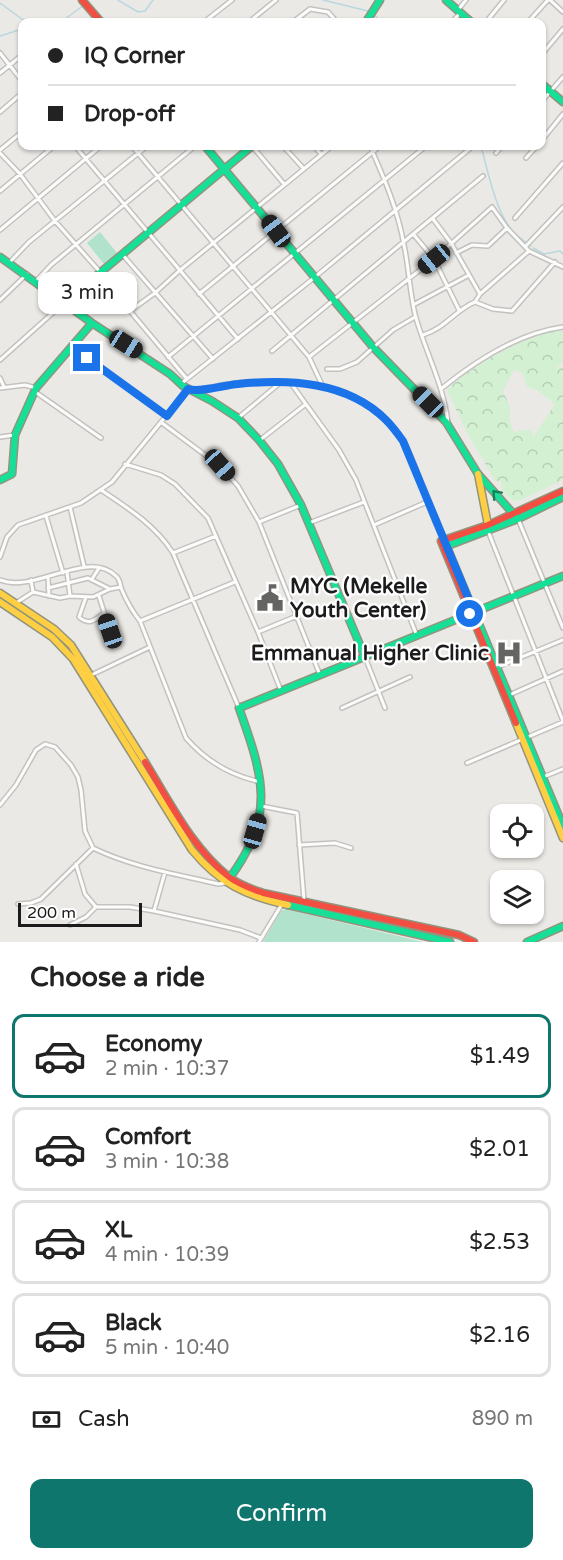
<!DOCTYPE html>
<meta charset="utf-8">
<style>
:root{--surface:#fff;--page:#f6f6f6;--text:#222;--muted:#767676;--line:#e0e0e0;--accent:#0f766e}
body{margin:0;font-family:"Varela Round",sans-serif;background:var(--page);color:var(--text);height:100vh;display:flex;flex-direction:column;font-size:22px;white-space:nowrap}
*{box-sizing:border-box;margin:0}
p{font-size:20px;color:var(--muted)}
.icon{flex:none;width:33px;height:33px;fill:none;stroke:currentColor;stroke-width:2;stroke-linecap:round;stroke-linejoin:round}
.map{position:relative;height:942px;overflow:hidden}
.drawer{display:flex;flex-direction:column;background:var(--surface);flex:1}
.drawer>*{flex:none}
.top-card{position:absolute;left:18px;top:18px;width:528px;height:132px;border-radius:12px;box-shadow:0 2px 4px #0004;display:grid;align-content:center;height:132px;padding:0 30px;background:var(--surface)}
.controls{position:absolute;left:490px;top:804px;display:grid;gap:12px}
.controls a{display:grid;place-items:center;width:54px;height:54px;border-radius:12px;background:var(--surface);box-shadow:0 2px 4px #0004;font-size:30px}
.scale{position:absolute;left:18px;bottom:15px;width:124px;box-sizing:border-box;padding-left:6px;border:3px solid #1c1c1c;border-top:0;font-size:16px;line-height:21px;white-space:nowrap;color:#1c1c1c;-webkit-text-stroke:4px #fff;paint-order:stroke}
.end{position:absolute;width:27px;height:27px;margin:-14px;border:8px solid #1a73e8;background:#fff;box-shadow:0 0 0 3px #fff}
.from{border-radius:50%}
.bubble{position:absolute;height:42px;border-radius:12px;background:var(--surface);box-shadow:0 2px 4px #0004;font-size:20px;font-weight:600;line-height:42px;text-align:center}
.car{position:absolute;width:18px;height:36px;margin:-18px -9px;border-radius:8px;box-shadow:0 0 4px 2px #0007;background:linear-gradient(#222 24%,#8ab4d8 0 40%,#222 0 76%,#8ab4d8 0 86%,#222 0)}
.top-card b{display:flex;align-items:center;gap:21px;height:57px;font-size:22px}
.top-card b+b{border-top:2px solid var(--line)}
.top-card i{width:15px;height:15px;background:var(--text)}
ul{padding:0;list-style:none}
li{display:flex;align-items:center;gap:18px;height:84px;margin:0 12px 9px;padding:0 18px;border:3px solid var(--line);border-radius:12px}
li div{flex:1}
li b{display:block;font-size:22px}
li em{font-style:normal;font-weight:600}
li.on{border-color:var(--accent)}
li>.icon{width:54px;height:54px;stroke-width:1.5}
h2{padding:0 30px;font-size:27px;line-height:72px}
.pay{display:flex;align-items:center;gap:15px;height:66px;padding:0 30px;font-size:22px}
.pay p{margin-inline-start:auto}
.button{display:flex;gap:12px;margin-top:auto;padding:12px 30px}
.button a{flex:1;height:69px;border-radius:12px;background:var(--accent);color:#fff;font-size:24px;font-weight:600;line-height:69px;text-align:center}
.map>svg:first-child{display:block}
.park{fill:url(#park-crowns);fill-rule:evenodd}
.pitch{fill:#b1e2cc}
.lines{fill:none;stroke-linecap:round;stroke-linejoin:round}
.stream{stroke:#b9d7de;stroke-width:1.5}
.street-casing{stroke:#c3c2c1;stroke-width:6}
.fast-casing{stroke:#92947e;stroke-width:9}
.slow-casing{stroke:#92947e;stroke-width:9}
.jam-casing{stroke:#92947e;stroke-width:9}
.street{stroke:#fcfcfb;stroke-width:3}
.fast{stroke:#16e098;stroke-width:6}
.slow{stroke:#ffcf43;stroke-width:6}
.jam{stroke:#f24e42;stroke-width:6}
.oneway{stroke:#197e5a}
.route{stroke:#1a73e8;stroke-width:8}
.labels{text-anchor:middle;stroke-width:4.5;stroke-linejoin:round;paint-order:stroke}
.poi-label{font-size:21px;font-weight:bold;fill:#1c1c1c;stroke:#fff;text-anchor:start}
</style>
<div class="map">
<svg width="563" height="942" viewBox="0 0 563 942">
<defs>
<pattern id="park-crowns" width="20" height="18" patternUnits="userSpaceOnUse" patternTransform="scale(1.5)"><rect width="20" height="18" fill="#d3f1d2"/><path d="M2 6a3 3 0 1 1 6 0M12 15a3 3 0 1 1 6 0" fill="none" stroke="#b5ceb4"/></pattern>
</defs>
<rect width="100%" height="100%" fill="#ebe9e5"/>
<path class="park" d="M563 329V362L554 371 563 366V480L519 501C507 501 502 492 500 480L496 482 466 431 447 390C472 364 527 335 563 329ZM514 370 523 374 527 387 537 390 555 404 533 437 531 429 514 432 510 422V407L503 391Z"/>
<path class="pitch" d="M100 232 117 253 104 264 87 243Z
M285 909 423 942H263L281 911Z"/>
<g class="lines">
<path class="stream" d="M118 0 138 12 145 11 153 0
M323 0 368 11
M0 3 26 22
M372 13 382 22
M61 22 84 5
M0 36 22 29
M481 146C488 172 496 214 515 234 520 238 526 242 531 246
M533 248 544 254 560 251 563 254"/>
<defs>
<path id="street" d="M550 0 563 12
M458 10 466 0
M152 22 153 21
M204 22 232 0
M249 22 276 0
M293 22 310 9 328 12 337 22
M340 22H341
M452 22 460 13
M486 22 504 0
M528 22 548 0
M0 53 22 81
M542 54 563 29
M0 73 22 55
M542 101 563 77
M0 112 22 93
M542 140 563 114
M75 146 238 339
M132 146 309 357 323 387
M252 146 284 184
M283 146 304 169
M314 146 321 154
M370 146C384 178 398 210 404 245 409 268 410 297 416 318 426 353 444 386 448 423
M0 150 22 132
M0 153 20 174 55 221 101 273 130 311 187 379
M496 153 502 146
M526 158 537 146
M0 191 54 146
M515 218 563 163
M433 219 451 243 480 294
M0 230 101 146
M414 235 434 259 459 310
M525 247 563 207
M456 253 472 245 488 246 507 228
M122 254 213 359
M9 263 29 242 147 146
M36 281 51 265 195 146
M199 294 380 146
M0 300 27 274
M475 302 480 294 529 251
M413 305 469 275
M130 311 155 293 179 271 332 146
M423 335C447 327 455 310 475 302L493 309 512 311 555 262
M72 349 167 416
M272 351 483 176
M168 357 426 146
M309 357 434 259 492 207 507 228 529 251 563 267
M0 360 65 302
M327 369H340L357 362 393 330 415 317
M0 378 4 387
M290 382 339 450 356 480 417 636
M182 383 315 277 473 146
M0 388 25 385 36 388
M441 389C474 362 519 333 563 327
M34 391 101 438
M195 391C261 373 365 374 404 442 417 466 424 494 434 519 437 526 440 534 444 540
M238 418 281 382
M162 423 220 466 238 486 259 522 320 675
M0 437 15 435
M260 440 306 404
M125 464 161 475 175 484 208 518 258 632 281 691
M101 490C128 508 155 525 173 553L239 708
M70 507 84 566
M46 516 63 573
M518 519 563 628
M259 522 301 505
M309 523 364 502
M374 525 427 502
M488 531 563 721
M173 553 216 536
M0 557 7 537 18 525 81 503 112 482 188 389
M67 572 70 596
M48 577 49 596
M92 579 99 568
M0 580C34 594 88 548 116 576 120 579 120 584 121 588 126 600 132 611 140 621L186 738C206 761 232 776 261 782
M31 580 33 592
M48 588 88 578 110 589
M99 596 110 631
M86 597 79 617C89 626 95 620 104 613
M16 603 33 592 60 598 70 596 93 597 110 589 121 587
M140 621 235 582
M258 632 297 616
M365 657 385 708
M495 668 563 640
M85 678 150 647
M507 696 563 671
M342 708 410 677
M467 763 563 722
M543 777 563 769
M0 805 16 785 36 750 45 744 55 747 71 765 78 777 81 790 85 831 93 848C132 867 176 874 218 884L225 883
M261 806 297 813 304 900
M299 845 335 843 351 848
M76 864 85 894 96 907H130L154 911 240 930 261 938
M18 904 31 903 41 899 93 848
M154 911 165 872
M70 925 86 917 96 907
M259 942 282 904"/>
<path id="fast" d="M446 0 471 22
M366 22 380 0
M542 84 563 102
M205 146 373 347 446 422 478 474 518 519
M0 257 92 323 170 374 183 386 212 401 238 418 259 440 278 464 301 505 365 657
M65 302 252 146
M0 480 12 474 15 435 36 388 92 323
M444 540 563 826
M447 546 518 519 563 497
M229 879C276 815 264 778 239 708L563 576
M288 905 450 942
M527 942 563 926"/>
<path id="slow" d="M478 474 488 525
M0 593 54 629 71 645 145 762
M0 602 52 637 73 659 192 850C220 884 246 896 288 905
M516 723 563 838"/>
<path id="jam" d="M82 0 101 22
M516 723 441 541 488 525 563 491
M145 762C170 802 192 848 229 877 239 885 252 889 263 893L459 935 474 942"/>
</defs>
<use href="#street" class="street-casing"/>
<use href="#fast" class="fast-casing"/>
<use href="#slow" class="slow-casing"/>
<use href="#jam" class="jam-casing"/>
<use href="#street" class="street"/>
<use href="#fast" class="fast"/>
<use href="#slow" class="slow"/>
<use href="#jam" class="jam"/>
</g>
<defs><path id="oneway-chevron" d="M-2-3.5L2.5 0L-2 3.5" fill="none" stroke-width="1.6" stroke-linecap="round" stroke-linejoin="round" transform="scale(1.5)"/></defs>
<use class="oneway" href="#oneway-chevron" transform="translate(496 494) rotate(-133)"/>
<g class="lines">
<path class="route" d="M87 358 167 416 188 389C199 393 224 385 238 384 289 379 347 381 386 420 392 426 398 434 403 441L474 612 470 614"/>
</g>
<defs>
<symbol id="civic-bare" viewBox="-9 -9 18 18"><path d="M-.6-6.5H3V-4.5H.6V-3L4-1V1h2V6H-6V1h2V-1L-.6-3ZM-1.2 2.5V6h2.4V2.5Z" fill="#646462" stroke="#fff" stroke-width="2.5" paint-order="stroke"/></symbol>
<symbol id="hospital-bare" viewBox="-9 -9 18 18"><path d="M-5-5h3v3.5h4V-5h3V5h-3V1.5h-4V5h-3Z" fill="#646462" stroke="#fff" stroke-width="2.5" paint-order="stroke"/></symbol>
</defs>
<g fill-rule="evenodd">
<use href="#civic-bare" x="251" y="579" width="38" height="38"/>
<use href="#hospital-bare" x="490" y="634" width="38" height="38"/>
</g>
<g class="labels">
<g class="poi-label">
<text x="290" y="593">MYC (Mekelle<tspan x="290" dy="24">Youth Center)</tspan></text>
<text x="489" y="660" text-anchor="end">Emmanual Higher Clinic</text>
</g>
</g>
</svg>
<div class="controls">
<a><svg class="icon" aria-label="locate" viewBox="0 0 24 24"><circle cx="12" cy="12" r="6"/><path d="M12 2v4M12 18v4M2 12h4M18 12h4"/></svg></a>
<a><svg class="icon" aria-label="layers" viewBox="0 0 24 24"><path d="M12 4l9 5-9 5-9-5zM3 14l9 5 9-5"/></svg></a>
</div>
<div class="scale">200 m</div>
<i class="end from" style="left:470px;top:614px"></i>
<i class="end" style="left:87px;top:358px"></i>
<div class="bubble" style="left:38px;top:272px;width:99px">3 min</div>
<i class="car" style="left:276px;top:231px;rotate:323deg"></i>
<i class="car" style="left:434px;top:259px;rotate:231deg"></i>
<i class="car" style="left:126px;top:344px;rotate:122deg"></i>
<i class="car" style="left:428px;top:402px;rotate:315deg"></i>
<i class="car" style="left:220px;top:465px;rotate:138deg"></i>
<i class="car" style="left:110px;top:631px;rotate:341deg"></i>
<i class="car" style="left:255px;top:831px;rotate:16deg"></i>
<div class="top-card">
<b><i class="from"></i>IQ Corner</b>
<b><i></i>Drop-off</b>
</div>
</div>
<section class="drawer">
<h2>Choose a ride</h2>
<ul>
<li class="on"><svg class="icon" aria-label="car" viewBox="0 0 24 24"><path d="M5 17H2v-5l4-1 3-4h7l3 4 3 1v5h-3M9 17h6M6 11h13"/><circle cx="7" cy="17" r="2"/><circle cx="17" cy="17" r="2"/></svg><div><b>Economy</b><p>2 min · 10:37</p></div><em>$1.49</em></li>
<li><svg class="icon" aria-label="car" viewBox="0 0 24 24"><path d="M5 17H2v-5l4-1 3-4h7l3 4 3 1v5h-3M9 17h6M6 11h13"/><circle cx="7" cy="17" r="2"/><circle cx="17" cy="17" r="2"/></svg><div><b>Comfort</b><p>3 min · 10:38</p></div><em>$2.01</em></li>
<li><svg class="icon" aria-label="car" viewBox="0 0 24 24"><path d="M5 17H2v-5l4-1 3-4h7l3 4 3 1v5h-3M9 17h6M6 11h13"/><circle cx="7" cy="17" r="2"/><circle cx="17" cy="17" r="2"/></svg><div><b>XL</b><p>4 min · 10:39</p></div><em>$2.53</em></li>
<li><svg class="icon" aria-label="car" viewBox="0 0 24 24"><path d="M5 17H2v-5l4-1 3-4h7l3 4 3 1v5h-3M9 17h6M6 11h13"/><circle cx="7" cy="17" r="2"/><circle cx="17" cy="17" r="2"/></svg><div><b>Black</b><p>5 min · 10:40</p></div><em>$2.16</em></li>
</ul>
<div class="pay"><svg class="icon" aria-label="cash" viewBox="0 0 24 24"><path d="M3 7h18v10H3z"/><circle cx="12" cy="12" r="2"/></svg>Cash<p>890 m</p></div>
<div class="button"><a>Confirm</a></div>
</section>
